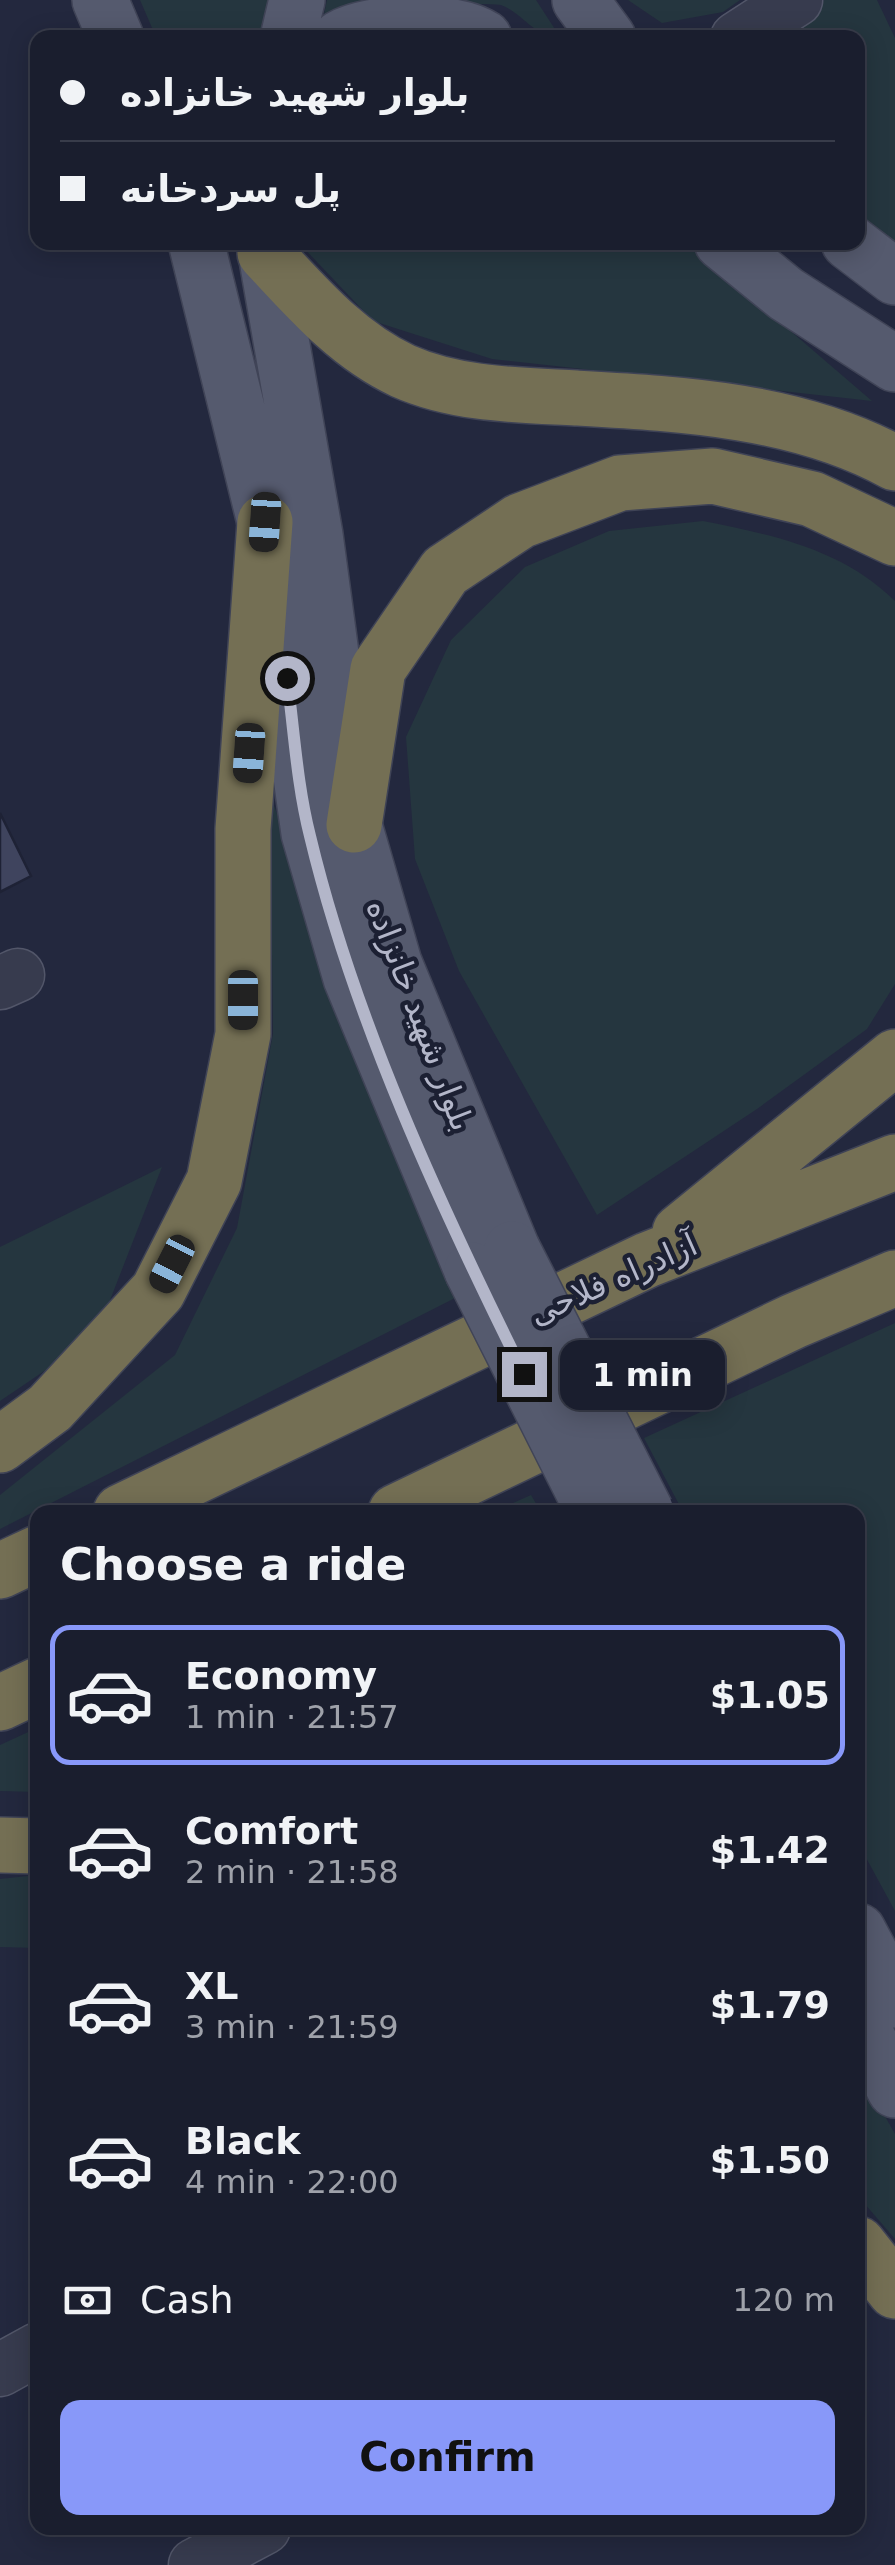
<!DOCTYPE html>
<meta charset="utf-8">
<style>
:root{--surface:#1a1e2e;--page:#272b3a;--text:#f1f3f6;--muted:#9fa2aa;--line:#383c4a;--accent:#8898f9}
body{margin:0;font-family:"DejaVu Sans",Vazirmatn,sans-serif;background:var(--page);color:var(--text);height:100vh;display:flex;flex-direction:column;font-size:38px;white-space:nowrap}
*{box-sizing:border-box;margin:0}
p{font-size:32px;color:var(--muted)}
.icon{flex:none;width:55px;height:55px;fill:none;stroke:currentColor;stroke-width:2;stroke-linecap:round;stroke-linejoin:round}
.map{position:relative;flex:1;overflow:hidden}
.details{position:absolute;left:30px;top:1505px;width:835px;height:1030px;display:flex;flex-direction:column;background:var(--surface);border-radius:20px;box-shadow:0 5px 25px #0003,0 0 0 2px var(--line)}
.details>*{flex:none}
.hud{position:absolute;left:30px;top:30px;width:835px;height:220px;border-radius:20px;box-shadow:0 5px 25px #0003,0 0 0 2px var(--line);display:grid;align-content:center;height:220px;padding:0 30px;background:var(--surface)}
.end{position:absolute;width:45px;height:45px;margin:-22px;border:12px solid #b3b6c9;background:#111;box-shadow:0 0 0 5px #111}
.from{border-radius:50%}
.bubble{position:absolute;height:70px;border-radius:20px;background:var(--surface);box-shadow:0 5px 25px #0003,0 0 0 2px var(--line);font-size:32px;font-weight:700;line-height:70px;text-align:center}
.car{position:absolute;width:30px;height:60px;margin:-30px -15px;border-radius:12px;box-shadow:0 0 8px 2px #0007;background:linear-gradient(#222 24%,#8ab4d8 0 40%,#222 0 76%,#8ab4d8 0 86%,#222 0)}
.hud b{display:flex;align-items:center;gap:35px;height:95px;font-size:38px}
.hud b+b{border-top:2px solid var(--line)}
.hud i{width:25px;height:25px;background:var(--text)}
ul{padding:0;list-style:none}
li{display:flex;align-items:center;gap:30px;height:140px;margin:0 20px 15px;padding:0 10px;border:5px solid transparent;border-radius:20px}
li div{flex:1}
li b{display:block;font-size:38px}
li em{font-style:normal;font-weight:700}
li.selected{border-color:var(--accent)}
li>.icon{width:90px;height:90px;stroke-width:1.5}
h2{padding:0 30px;font-size:45px;line-height:120px}
.pay{display:flex;align-items:center;gap:25px;height:110px;padding:0 30px;font-size:38px}
.pay p{margin-inline-start:auto}
.action{display:flex;gap:20px;margin-top:auto;padding:20px 30px}
.action a{flex:1;height:115px;border-radius:20px;background:var(--accent);color:#111;font-size:40px;font-weight:700;line-height:115px;text-align:center}
.map>svg:first-child{display:block}
.green{fill:#25363f}
.building{fill:#3f445e;stroke:#1e2235;stroke-width:2.5}
.lines{fill:none;stroke-linecap:round;stroke-linejoin:round}
.minor-casing{stroke:#525669;stroke-width:55}
.major-casing{stroke:#404457;stroke-width:58}
.highway-casing{stroke:#3f4356;stroke-width:58}
.minor{stroke:#373b4e;stroke-width:52}
.major{stroke:#555a6e;stroke-width:55}
.highway{stroke:#746f54;stroke-width:55}
.major-bridge-casing{stroke:#404457;stroke-width:58;stroke-linecap:butt}
.major-bridge{stroke:#555a6e;stroke-width:55}
.route{stroke:#b3b6c9;stroke-width:12}
.labels{text-anchor:middle;stroke-width:9;stroke-linejoin:round;paint-order:stroke}
.street-label{font-size:32px;fill:#b3b6c9;stroke:#1c2033}
</style>
<div class="map">
<svg width="895" height="2565" viewBox="0 0 895 2565">
<rect width="100%" height="100%" fill="#23283e"/>
<path class="green" d="M140 0H269L260 38 156 37Z
M327 0H536L560 37C533 37 524 14 501 5 464 0 365 13 323 19Z
M628 0H740L723 12 662 23Z
M824 0H877L895 38V243L858 214V38H789Z
M299 243H688L872 401 492 359 373 321Z
M703 521C773 535 842 549 895 601V984L867 1029 757 1109 597 1215 459 971 415 859 406 737 451 640 525 567 609 531Z
M270 795 457 1297 0 1529V1495L175 1355 237 1228 273 1034Z
M162 1167 96 1336 0 1401V1247Z
M895 1323V1911L858 1843V1512H683L644 1438Z
M531 1495 541 1512H493Z
M37 1728V1792L0 1791V1745Z
M37 1875V1948L0 1947V1879Z
M858 2068 895 2134V2239L858 2196Z"/>
<path class="building" d="M0 813 31 876 0 892Z"/>
<g class="lines">
<defs>
<path id="minor" d="M737 38 796 0
M0 983 18 975
M0 2370 38 2349
M195 2565 264 2528"/>
<path id="major" d="M100 0 116 38
M580 0 608 38
M288 38 297 0
M340 38C371 20 454 18 484 38
M196 242 265 522 309 833 351 978 472 1270
M264 242 315 535 354 825 394 963 512 1249
M722 242 786 294 895 364
M849 242 895 277
M858 1931 895 2000
M858 2020 895 2090"/>
<path id="highway" d="M265 253C306 297 347 345 403 371 457 395 518 395 576 398 684 404 798 410 895 463
M354 825 378 669 445 571 520 521 620 483 713 476 812 499 895 538
M680 1232 895 1057
M0 1445 50 1408 158 1291 214 1181 243 1034V829L265 522
M121 1512 647 1260 895 1162
M396 1512 794 1321 895 1278
M0 1571 38 1553
M0 1703 38 1685
M0 1845 38 1846
M858 2244 895 2291"/>
</defs>
<use href="#minor" class="minor-casing"/>
<use href="#major" class="major-casing"/>
<use href="#highway" class="highway-casing"/>
<use href="#minor" class="minor"/>
<use href="#major" class="major"/>
<use href="#highway" class="highway"/>
<defs>
<path id="major-bridge" d="M512 1249 646 1512
M472 1270 594 1512"/>
</defs>
<use href="#major-bridge" class="major-bridge-casing"/>
<use href="#major-bridge" class="major-bridge"/>
</g>
<g class="lines">
<path class="route" d="M287 678C294 730 297 785 310 836 354 1020 440 1205 524 1374"/>
</g>
<g class="labels">
<g class="street-label">
<text transform="translate(420 1015) rotate(69)" y="11">بلوار شهید خانزاده</text>
<text transform="translate(613 1279) rotate(-24)" y="11">آزادراه فلاحی</text>
</g>
</g>
</svg>
<i class="end from" style="left:287px;top:678px"></i>
<i class="end" style="left:524px;top:1374px"></i>
<div class="bubble" style="left:560px;top:1340px;width:165px">1 min</div>
<i class="car" style="left:265px;top:522px;rotate:184deg"></i>
<i class="car" style="left:249px;top:753px;rotate:184deg"></i>
<i class="car" style="left:243px;top:1000px;rotate:180deg"></i>
<i class="car" style="left:172px;top:1264px;rotate:207deg"></i>
<div class="hud">
<b><i class="from"></i>بلوار شهید خانزاده</b>
<b><i></i>پل سردخانه</b>
</div>
<section class="details">
<h2>Choose a ride</h2>
<ul>
<li class="selected"><svg class="icon" aria-label="car" viewBox="0 0 24 24"><path d="M5 17H2v-5l4-1 3-4h7l3 4 3 1v5h-3M9 17h6M6 11h13"/><circle cx="7" cy="17" r="2"/><circle cx="17" cy="17" r="2"/></svg><div><b>Economy</b><p>1 min · 21:57</p></div><em>$1.05</em></li>
<li><svg class="icon" aria-label="car" viewBox="0 0 24 24"><path d="M5 17H2v-5l4-1 3-4h7l3 4 3 1v5h-3M9 17h6M6 11h13"/><circle cx="7" cy="17" r="2"/><circle cx="17" cy="17" r="2"/></svg><div><b>Comfort</b><p>2 min · 21:58</p></div><em>$1.42</em></li>
<li><svg class="icon" aria-label="car" viewBox="0 0 24 24"><path d="M5 17H2v-5l4-1 3-4h7l3 4 3 1v5h-3M9 17h6M6 11h13"/><circle cx="7" cy="17" r="2"/><circle cx="17" cy="17" r="2"/></svg><div><b>XL</b><p>3 min · 21:59</p></div><em>$1.79</em></li>
<li><svg class="icon" aria-label="car" viewBox="0 0 24 24"><path d="M5 17H2v-5l4-1 3-4h7l3 4 3 1v5h-3M9 17h6M6 11h13"/><circle cx="7" cy="17" r="2"/><circle cx="17" cy="17" r="2"/></svg><div><b>Black</b><p>4 min · 22:00</p></div><em>$1.50</em></li>
</ul>
<div class="pay"><svg class="icon" aria-label="cash" viewBox="0 0 24 24"><path d="M3 7h18v10H3z"/><circle cx="12" cy="12" r="2"/></svg>Cash<p>120 m</p></div>
<div class="action"><a>Confirm</a></div>
</section>
</div>
